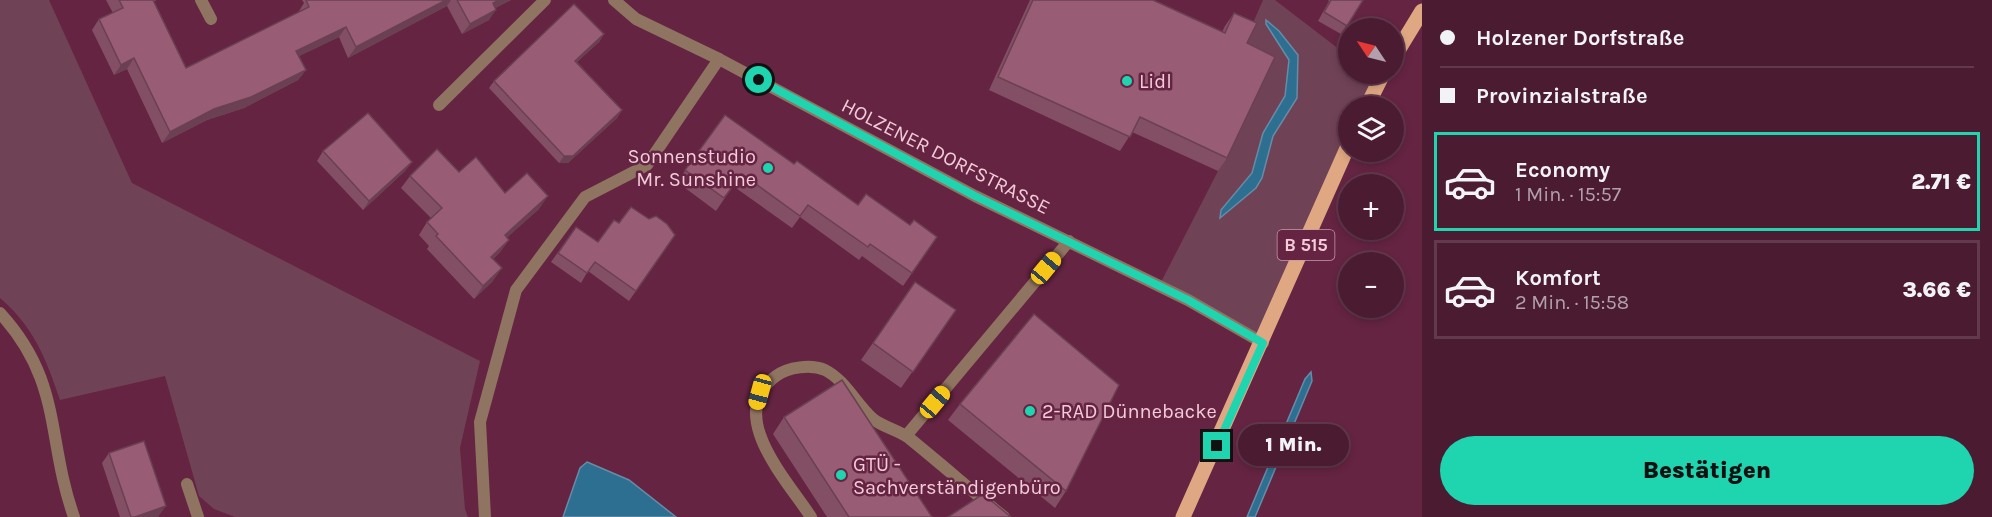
<!DOCTYPE html>
<html lang="de">
<meta charset="utf-8">
<style>
:root{--surface:#4b1b32;--page:#52243a;--text:#f1f3f6;--muted:#b2a1ac;--line:#62394d;--accent:#1fd5b0}
body{margin:0;font-family:Karla,sans-serif;background:var(--page);color:var(--text);height:100vh;display:flex;flex-direction:column;font-size:22px;white-space:nowrap}
*{box-sizing:border-box;margin:0}
p{font-size:20px;color:var(--muted)}
.icon{flex:none;width:33px;height:33px;fill:none;stroke:currentColor;stroke-width:2;stroke-linecap:round;stroke-linejoin:round}
.map{position:relative;flex:1;overflow:hidden}
.side{display:flex;flex-direction:column;background:var(--surface);width:570px}
.side>*{flex:none}
.hud{display:grid;align-content:center;height:132px;padding:0 18px;background:var(--surface)}
.needle{width:39px;rotate:305deg}
.tools{position:absolute;left:1338px;top:18px;display:grid;gap:12px}
.tools a{display:grid;place-items:center;width:66px;height:66px;border-radius:50%;background:var(--surface);box-shadow:0 3px 9px #0003,0 0 0 2px var(--line);font-size:30px}
.end{position:absolute;width:27px;height:27px;margin:-14px;border:8px solid #1fd5b0;background:#111;box-shadow:0 0 0 3px #111}
.from{border-radius:50%}
.bubble{position:absolute;height:42px;border-radius:21px;background:var(--surface);box-shadow:0 3px 9px #0003,0 0 0 2px var(--line);font-size:20px;font-weight:800;line-height:42px;text-align:center}
.car{position:absolute;width:18px;height:36px;margin:-18px -9px;border-radius:8px;box-shadow:0 0 4px 2px #0007;background:linear-gradient(#f5c518 24%,#345 0 40%,#f5c518 0 76%,#345 0 86%,#f5c518 0)}
.hud b{display:flex;align-items:center;gap:21px;height:57px;font-size:22px}
.hud b+b{border-top:2px solid var(--line)}
.hud i{width:15px;height:15px;background:var(--text)}
ul{padding:0;list-style:none}
li{display:flex;align-items:center;gap:18px;height:99px;margin:0 12px 9px;padding:0 6px;border:3px solid var(--line);border-radius:0px}
li div{flex:1}
li b{display:block;font-size:22px}
li em{font-style:normal;font-weight:800}
li.on{border-color:var(--accent)}
li>.icon{width:54px;height:54px;stroke-width:1.5}
.primary-button{display:flex;gap:12px;margin-top:auto;padding:12px 18px}
.primary-button a{flex:1;height:69px;border-radius:36px;background:var(--accent);color:#111;font-size:24px;font-weight:800;line-height:69px;text-align:center}
main{display:flex;flex:1;min-height:0}
.map>svg:first-child{display:block}
.green{fill:#704255}
.water{fill:#2d6f90;stroke:#688ba6;stroke-width:1.5}
.lines{fill:none;stroke-linecap:round;stroke-linejoin:round}
.service{stroke:#907462;stroke-width:12}
.minor{stroke:#907462;stroke-width:12}
.primary{stroke:#dfa782;stroke-width:15}
.wall{fill:#834f65}
.shaded-wall{fill:#6a4052}
.building{fill:#985c75;stroke:#6a4052;stroke-width:1.5}
.route{stroke:#1fd5b0;stroke-width:8}
.poi-dot{fill:#1fd5b0;stroke:#642442;stroke-width:2}
.labels{text-anchor:middle;stroke-width:5;stroke-linejoin:round;paint-order:stroke}
.shield{fill:#642442;stroke:#c899ac;stroke-width:1.5}
.shield-label{font-size:18px;font-weight:bold;fill:#f3cbd9}
.poi-label{font-size:20px;fill:#f3cbd9;stroke:#642442;text-anchor:start}
.street-label{font-size:20px;fill:#f3cbd9;stroke:#642442}
</style>
<main>
<div class="map">
<svg width="1422" height="517" viewBox="0 0 1422 517">
<rect width="100%" height="100%" fill="#642442"/>
<path class="green" d="M0 0H49L132 183 480 361 460 448 465 509 468 517H235L214 509 199 496 165 376 60 400C46 359 34 327 0 298Z
M1263 0H1275L1348 56V74H1372L1379 79 1367 106H1348V146L1263 343 1159 286 1218 171 1238 57Z"/>
<path class="water" d="M1266 20 1279 31 1298 55 1297 98 1273 136 1262 178 1256 188 1220 218 1221 210 1252 173 1263 133 1285 96 1289 60 1266 24Z
M1311 372 1312 381 1255 517H1247L1305 379Z
M587 462 629 480 676 517H563L580 468Z"/>
<g class="lines">
<path class="service" d="M439 105 545 0
M0 313C63 382 46 438 74 517
M906 436 1069 241
M187 484 198 517
M485 517 480 422 516 290 585 197 647 165 719 59
M811 517C787 480 724 414 776 376 788 367 811 364 825 370 845 380 856 404 873 419 883 427 898 430 909 438 941 464 972 491 1004 517"/>
<path class="minor" d="M201 0 211 19
M614 0 636 19 719 59 975 196 1188 300 1263 343"/>
<path class="primary" d="M1394 57 1422 11
M1367 106 1383 74
M1183 517 1348 146"/>
</g>
<path class="wall" d="M106 0H157L154 1 186 68 299 12V11L304 3 302 0H511L495 8 489 20 462 34 447 6 348 58 339 37 299 56 306 70 298 80 244 108 207 120 162 143 127 69 114 75 92 30 99 19 113 13Z
M1030 0H1153L1222 32 1225 26 1234 13 1247 43 1227 158 1218 171 1132 132 1120 151 989 90Z
M1328 0H1363L1341 34 1318 21 1329 1Z
M604 34 599 42 577 62 622 110 617 118 568 163H559L489 88 494 81Z
M725 115 794 164 858 205 937 237 903 286 862 256 859 260 800 217 792 228 733 186 716 211 677 182Z
M323 151 412 162 405 171 363 210 317 161Z
M459 172 539 209 507 237 509 240 500 252 493 259V281L474 299 427 249 429 246 419 235 427 222 431 218 401 188 410 176Z
M649 219 675 235 629 301 588 271 581 283 551 262 576 227 598 242Z
M915 282 956 310 901 388 861 360Z
M960 404 1066 491 1055 508 948 420Z
M784 417 932 517H827L773 434Z
M109 453 159 517H120L102 463Z"/>
<path class="shaded-wall" d="M446 0H451L447 6 348 58 356 47Z
M499 0H511L485 14 493 3Z
M496 10 489 20 462 34 470 24Z
M346 27 339 37 289 61 296 51Z
M604 34 599 42 570 68 575 61Z
M134 58 127 69 114 75 121 65Z
M306 70 298 80 244 108 207 120 162 143 170 132 214 109Z
M622 110 617 118 568 163H559L564 156Z
M412 162 405 171 363 210 369 201Z
M548 196 539 209 496 248 505 235Z
M509 240 500 252 482 269 491 257Z
M502 268 493 281 474 299 483 286Z
M166 506 158 517H135Z"/>
<path class="building" d="M119 0H153L186 68 309 7 306 0H446L356 47 346 27 296 51 306 70 251 97 214 109 170 132 134 58 121 65 99 19 123 8Z
M457 0H499L493 3 496 10 470 24Z
M1033 0H1153L1225 33 1234 13 1257 23 1247 43 1275 57 1227 158 1140 117 1130 137 998 77Z
M1331 0H1363L1347 26 1324 12Z
M574 4 604 34 575 61 622 110 573 156H564L494 81Z
M368 113 412 162 369 201 323 151Z
M725 115 794 164 797 161 858 205 866 194 910 225 914 220 937 237 912 273 870 244 868 247 808 205 800 216 742 174 724 198 685 170Z
M437 149 459 172 476 157 505 193 527 173 548 196 505 235 509 240 491 257 502 268 483 286 436 236 438 234 427 222 442 208 410 176Z
M631 207 649 219 656 216 667 224 675 235 636 291 595 262 587 273 558 253 576 227 598 242 614 220 619 223Z
M915 282 956 310 913 372 873 343Z
M1034 314 1119 385 1066 491 960 404Z
M842 380 932 517H849L784 417Z
M144 441 166 506 135 517H131L109 453Z
M983 494 1011 517H948Z"/>
<g class="lines">
<path class="route" d="M759 80 975 196 1188 300 1263 343 1217 446"/>
</g>
<g class="poi-dot">
<circle cx="1127" cy="81" r="6"/>
<circle cx="768" cy="168" r="6"/>
<circle cx="1030" cy="411" r="6"/>
<circle cx="841" cy="475" r="6"/>
</g>
<g class="labels">
<rect class="shield" x="1277.5" y="230" width="57" height="30" rx="4.5"/>
<g class="shield-label">
<text x="1306" y="251">B 515</text>
</g>
<g class="poi-label">
<text x="1139" y="88">Lidl</text>
<text x="756" y="163" text-anchor="end">Sonnenstudio<tspan x="756" dy="23">Mr. Sunshine</tspan></text>
<text x="1042" y="418">2-RAD Dünnebacke</text>
<text x="853" y="471">GTÜ -<tspan x="853" dy="23">Sachverständigenbüro</tspan></text>
</g>
<g class="street-label">
<text transform="translate(946 156) rotate(27)" y="7">HOLZENER DORFSTRASSE</text>
</g>
</g>
</svg>
<div class="tools">
<a><svg class="needle" viewBox="-14 -14 28 28"><path d="M0-13l5 13h-10z" fill="#e53935"/><path d="M0 13l5-13h-10z" fill="#b2a1ac"/></svg></a>
<a><svg class="icon" aria-label="layers" viewBox="0 0 24 24"><path d="M12 4l9 5-9 5-9-5zM3 14l9 5 9-5"/></svg></a>
<a>+</a>
<a>−</a>
</div>
<i class="end from" style="left:759px;top:80px"></i>
<i class="end" style="left:1217px;top:446px"></i>
<div class="bubble" style="left:1238px;top:424px;width:111px">1 Min.</div>
<i class="car" style="left:1046px;top:268px;rotate:40deg"></i>
<i class="car" style="left:760px;top:392px;rotate:195deg"></i>
<i class="car" style="left:935px;top:402px;rotate:40deg"></i>
</div>
<section class="side">
<div class="hud">
<b><i class="from"></i>Holzener Dorfstraße</b>
<b><i></i>Provinzialstraße</b>
</div>
<ul>
<li class="on"><svg class="icon" aria-label="car" viewBox="0 0 24 24"><path d="M5 17H2v-5l4-1 3-4h7l3 4 3 1v5h-3M9 17h6M6 11h13"/><circle cx="7" cy="17" r="2"/><circle cx="17" cy="17" r="2"/></svg><div><b>Economy</b><p>1 Min. · 15:57</p></div><em>2.71 €</em></li>
<li><svg class="icon" aria-label="car" viewBox="0 0 24 24"><path d="M5 17H2v-5l4-1 3-4h7l3 4 3 1v5h-3M9 17h6M6 11h13"/><circle cx="7" cy="17" r="2"/><circle cx="17" cy="17" r="2"/></svg><div><b>Komfort</b><p>2 Min. · 15:58</p></div><em>3.66 €</em></li>
</ul>
<div class="primary-button"><a>Bestätigen</a></div>
</section>
</main>
